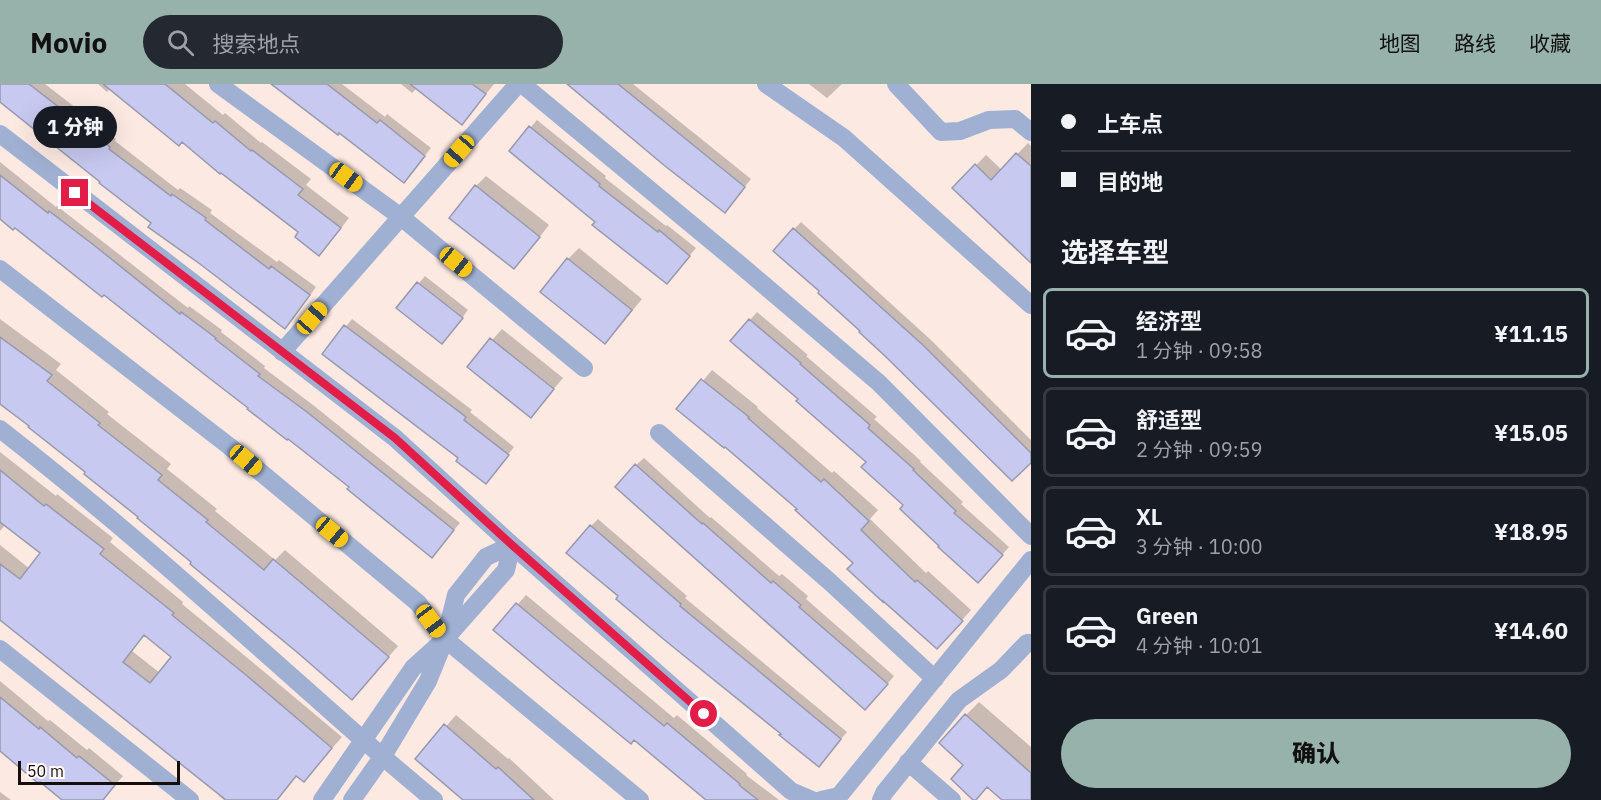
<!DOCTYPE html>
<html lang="zh">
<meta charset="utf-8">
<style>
:root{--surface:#171b24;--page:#242831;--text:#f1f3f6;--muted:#9ea1a6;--line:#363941;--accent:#97b2aa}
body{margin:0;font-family:"IBM Plex Sans","Noto Sans SC",sans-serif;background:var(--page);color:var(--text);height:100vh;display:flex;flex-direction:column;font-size:22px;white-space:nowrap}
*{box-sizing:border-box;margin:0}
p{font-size:20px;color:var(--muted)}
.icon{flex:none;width:33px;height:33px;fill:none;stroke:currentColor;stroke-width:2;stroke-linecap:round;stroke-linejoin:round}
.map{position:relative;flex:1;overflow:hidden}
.side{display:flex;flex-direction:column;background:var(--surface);width:570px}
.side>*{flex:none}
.guide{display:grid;align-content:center;height:132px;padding:0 30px;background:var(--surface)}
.scale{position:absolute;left:18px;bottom:15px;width:162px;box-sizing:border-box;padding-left:6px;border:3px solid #160e0b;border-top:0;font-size:16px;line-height:21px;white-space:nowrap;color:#160e0b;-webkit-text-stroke:4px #fffaf8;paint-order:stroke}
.end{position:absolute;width:27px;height:27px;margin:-14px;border:8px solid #e11d48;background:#fff;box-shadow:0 0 0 3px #fff}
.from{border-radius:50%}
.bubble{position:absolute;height:42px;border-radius:21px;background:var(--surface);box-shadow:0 6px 24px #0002;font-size:20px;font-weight:800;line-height:42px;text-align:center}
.car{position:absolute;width:18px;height:36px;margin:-18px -9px;border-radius:8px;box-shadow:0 0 4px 2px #0007;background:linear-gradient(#f5c518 24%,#345 0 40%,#f5c518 0 76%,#345 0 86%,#f5c518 0)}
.guide b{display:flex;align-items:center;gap:21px;height:57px;font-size:22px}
.guide b+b{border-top:2px solid var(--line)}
.guide i{width:15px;height:15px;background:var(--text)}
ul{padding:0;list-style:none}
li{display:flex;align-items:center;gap:18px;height:90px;margin:0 12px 9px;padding:0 18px;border:3px solid var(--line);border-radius:9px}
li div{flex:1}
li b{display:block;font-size:22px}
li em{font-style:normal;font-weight:800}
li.current{border-color:var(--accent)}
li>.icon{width:54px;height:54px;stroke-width:1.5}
h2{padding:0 30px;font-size:27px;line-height:72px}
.button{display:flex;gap:12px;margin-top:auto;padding:12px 30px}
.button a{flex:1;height:69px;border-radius:36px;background:var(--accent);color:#111;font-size:24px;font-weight:800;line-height:69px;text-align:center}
header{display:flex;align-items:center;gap:36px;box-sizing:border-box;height:84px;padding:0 30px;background:var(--accent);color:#111}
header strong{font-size:28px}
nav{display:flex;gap:33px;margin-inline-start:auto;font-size:21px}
.search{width:420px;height:54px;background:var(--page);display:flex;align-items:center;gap:15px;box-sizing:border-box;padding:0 21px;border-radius:33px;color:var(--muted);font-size:22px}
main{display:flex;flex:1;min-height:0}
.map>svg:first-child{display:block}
.shadow{fill:#0003;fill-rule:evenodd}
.building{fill:#c7c9f0;stroke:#9899ad;stroke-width:1.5;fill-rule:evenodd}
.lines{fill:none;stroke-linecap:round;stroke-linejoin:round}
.minor{stroke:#9fb0d2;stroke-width:18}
.route{stroke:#e11d48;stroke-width:8}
</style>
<header>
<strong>Movio</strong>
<div class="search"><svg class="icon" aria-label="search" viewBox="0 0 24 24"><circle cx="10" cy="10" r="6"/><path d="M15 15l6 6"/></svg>搜索地点</div>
<nav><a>地图</a><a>路线</a><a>收藏</a></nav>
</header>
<main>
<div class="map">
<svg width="1031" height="716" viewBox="0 0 1031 716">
<rect width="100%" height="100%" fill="#fce9e2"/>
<path class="shadow" d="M0 0H45L116 55 115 57 178 106 180 104 212 126 210 129 277 178 279 176 316 203 292 236 285 243 0 16Z
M98 0H185L223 31 225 29 261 59 262 58 311 95 306 101 349 134 328 161 319 170 300 148 182 57 110 4 107 8Z
M275 0H342L385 33 387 30 431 64 404 97Z
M401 0H494L471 29 417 4 412 9Z
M569 0H633L751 95 731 120Z
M809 0H842L827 14Z
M537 36 606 92 605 94 666 142 667 141 696 164 673 191 597 137 511 66Z
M1028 59 1031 62V177L954 104 986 71 1002 86Z
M0 78 56 123 57 122 188 224 189 222 222 246 221 248 265 282 264 284 313 321 460 439 438 465 351 403 15 142 0 133Z
M486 92 549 141 524 173 476 102Z
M801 138 931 256 1031 356V377L863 247 821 207 794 145Z
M579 164 642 215 615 248 605 258 542 208 568 175Z
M425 192 468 226 449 251 398 224Z
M757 228 808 271 806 272 877 333 874 335 921 377 920 378 963 418 961 420 1009 463 986 489 906 421 869 377 800 315 750 236Z
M0 235 61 280 56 286 109 328 107 330 171 380 167 385 217 425 215 427 275 476 285 466 398 562 362 603 87 388 31 341 0 318Z
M352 235 472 326 470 328 514 363 492 391 461 373 324 270Z
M502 245 563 294 531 332 469 282Z
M712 286 758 323 757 324 832 389 834 387 878 426 870 435 926 489 928 487 971 526 947 553 855 479 799 425 725 361 679 325Z
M0 368 56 412 57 410 113 454 110 458 183 518 182 520 256 581 342 653 304 696 297 691 277 716H224L219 712 220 710 0 533V461L30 485 42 469 6 440 0 447ZM145 550 173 573 160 589 132 567Z
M644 374 710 434 711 433 779 492 782 490 808 512 806 515 894 592 873 617 636 381Z
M598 435 687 512 685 514 847 648 825 674 783 649 591 442Z
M526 511 674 634 677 631 747 690 746 691 779 716H708L634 655 495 546Z
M0 597 48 637 50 636 87 666 89 664 123 692 102 716H64L0 665Z
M979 618 1031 663V716H1004L988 702 966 631Z
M456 631 508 675 509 674 554 716H465L417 675Z
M0 708 11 716H0Z"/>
<path class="building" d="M0 0H29L110 63 109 65 171 112 172 110 206 134 205 136 269 185 271 182 310 211 285 245 200 180 148 143 151 139 99 99 100 98 0 18Z
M103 0H165L213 39 215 37 251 67 252 66 303 105 298 111 341 144 319 172 295 153 298 148 221 89 220 90 182 58 179 62Z
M271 0H327L377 39 380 36 425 72 404 99 339 49 338 51Z
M410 0H472L486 10 462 41Z
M567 0H618L745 103 725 129 665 82Z
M529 42 600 100 599 102 658 148 659 146 690 172 667 200 592 141 595 138 509 67Z
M1016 69 1031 82V179L952 104 975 80 991 96Z
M0 91 48 129 49 127 95 162 180 230 181 228 216 254 215 255 260 290 258 292 307 328 454 446 432 474 347 405 349 403 288 355 287 356 247 325 248 324 204 290 104 211 102 213 15 144 13 146 0 135Z
M475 101 540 153 514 185 449 134Z
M793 144 924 262 1031 369V379L1012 397 885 272 859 248 860 247 818 209 819 207 773 167Z
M567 174 632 226 605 260 540 208Z
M417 198 463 234 442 260 396 224Z
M749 235 801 279 800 280 870 341 868 344 914 385 913 386 956 427 954 429 1003 471 978 499 938 463 939 462 900 425 903 421 861 383 866 378 796 317 798 315 730 257Z
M344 241 466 333 464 336 509 371 486 400 456 377 458 374 322 270Z
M0 253 52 291 47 297 100 339 98 341 162 391 158 396 208 436 206 438 264 486 273 475 389 573 352 616 298 569 190 480 191 478 137 434 138 433 84 390 85 388 28 343 29 342 0 320Z
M490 254 554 305 531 334 467 283Z
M701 295 749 333 748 334 821 398 824 395 869 437 861 446 915 498 917 496 963 537 937 565 883 517V518L847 485 853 479 795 426 797 425 725 363 724 364 676 325Z
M635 380 702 440 703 439 771 499 773 497 801 521 799 523 888 600 865 626 615 403Z
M0 386 44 422 46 420 104 465 100 470 174 529 172 531 246 591 332 664 304 698 296 692 277 716H226L0 536V480L20 495 40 469 0 438ZM144 551 171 573 150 599 123 578Z
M590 441 681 520 680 522 841 655 819 683 779 651 781 650 667 558 616 515 618 512 566 469Z
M516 519 664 642 667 639 740 700 739 701 758 716H706L634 656 631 660 555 598 493 546Z
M0 613 39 645 40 643 77 674 79 672 115 701 103 716H62L40 698 38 699 0 667Z
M965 630 1031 689V716H1002L987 703 976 716H973L951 695 963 681 939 659Z
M444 640 496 685 498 683 534 716H463L415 675Z"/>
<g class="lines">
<path class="minor" d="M218 0 401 133 584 284
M522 0 738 179 879 299 1031 452
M766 0 844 54 1031 221
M896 0 941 48 960 47 989 36 1015 35 1031 48
M0 50 395 354 512 461 791 707 812 716
M0 185 229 362 418 519 445 555 640 716
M282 268 518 0
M0 345C125 442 242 549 361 654 385 675 409 695 434 716
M659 349 830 498 935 595
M0 565 190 716
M908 678 952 716
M322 716 413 584 445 555 506 486 512 461 486 473 456 511 445 555 428 597 383 672 352 716
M821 716 839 712 1031 476
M881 716 884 709 959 616 1001 586 1027 559H1031"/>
</g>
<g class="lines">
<path class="route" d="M75 109 395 354 512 461 704 630"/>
</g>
</svg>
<div class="scale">50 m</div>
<i class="end from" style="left:704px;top:630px"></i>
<i class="end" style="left:75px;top:109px"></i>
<div class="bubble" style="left:33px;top:22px;width:84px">1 分钟</div>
<i class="car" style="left:459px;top:67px;rotate:221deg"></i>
<i class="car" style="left:346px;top:93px;rotate:126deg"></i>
<i class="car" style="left:456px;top:178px;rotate:129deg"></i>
<i class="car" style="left:312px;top:234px;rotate:41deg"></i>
<i class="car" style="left:246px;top:376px;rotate:130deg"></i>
<i class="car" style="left:332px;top:448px;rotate:130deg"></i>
<i class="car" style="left:431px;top:537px;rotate:143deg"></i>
</div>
<section class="side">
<div class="guide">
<b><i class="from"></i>上车点</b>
<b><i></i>目的地</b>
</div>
<h2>选择车型</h2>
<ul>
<li class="current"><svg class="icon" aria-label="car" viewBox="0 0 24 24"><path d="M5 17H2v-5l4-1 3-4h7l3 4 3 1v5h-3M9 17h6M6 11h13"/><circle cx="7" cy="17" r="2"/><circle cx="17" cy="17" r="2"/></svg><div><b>经济型</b><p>1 分钟 · 09:58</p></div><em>¥11.15</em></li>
<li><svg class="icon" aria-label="car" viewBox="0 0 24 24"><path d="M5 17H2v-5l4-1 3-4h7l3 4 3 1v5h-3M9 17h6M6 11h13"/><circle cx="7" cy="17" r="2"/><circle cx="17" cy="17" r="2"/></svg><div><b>舒适型</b><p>2 分钟 · 09:59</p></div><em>¥15.05</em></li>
<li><svg class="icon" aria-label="car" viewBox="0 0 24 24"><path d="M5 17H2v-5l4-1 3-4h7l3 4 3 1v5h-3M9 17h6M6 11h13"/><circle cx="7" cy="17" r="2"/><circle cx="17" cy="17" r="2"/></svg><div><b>XL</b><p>3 分钟 · 10:00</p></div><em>¥18.95</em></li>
<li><svg class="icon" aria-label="car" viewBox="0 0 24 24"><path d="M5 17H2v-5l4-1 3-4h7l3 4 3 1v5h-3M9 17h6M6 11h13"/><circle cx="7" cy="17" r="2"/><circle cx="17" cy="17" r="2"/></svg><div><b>Green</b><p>4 分钟 · 10:01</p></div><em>¥14.60</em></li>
</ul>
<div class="button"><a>确认</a></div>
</section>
</main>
